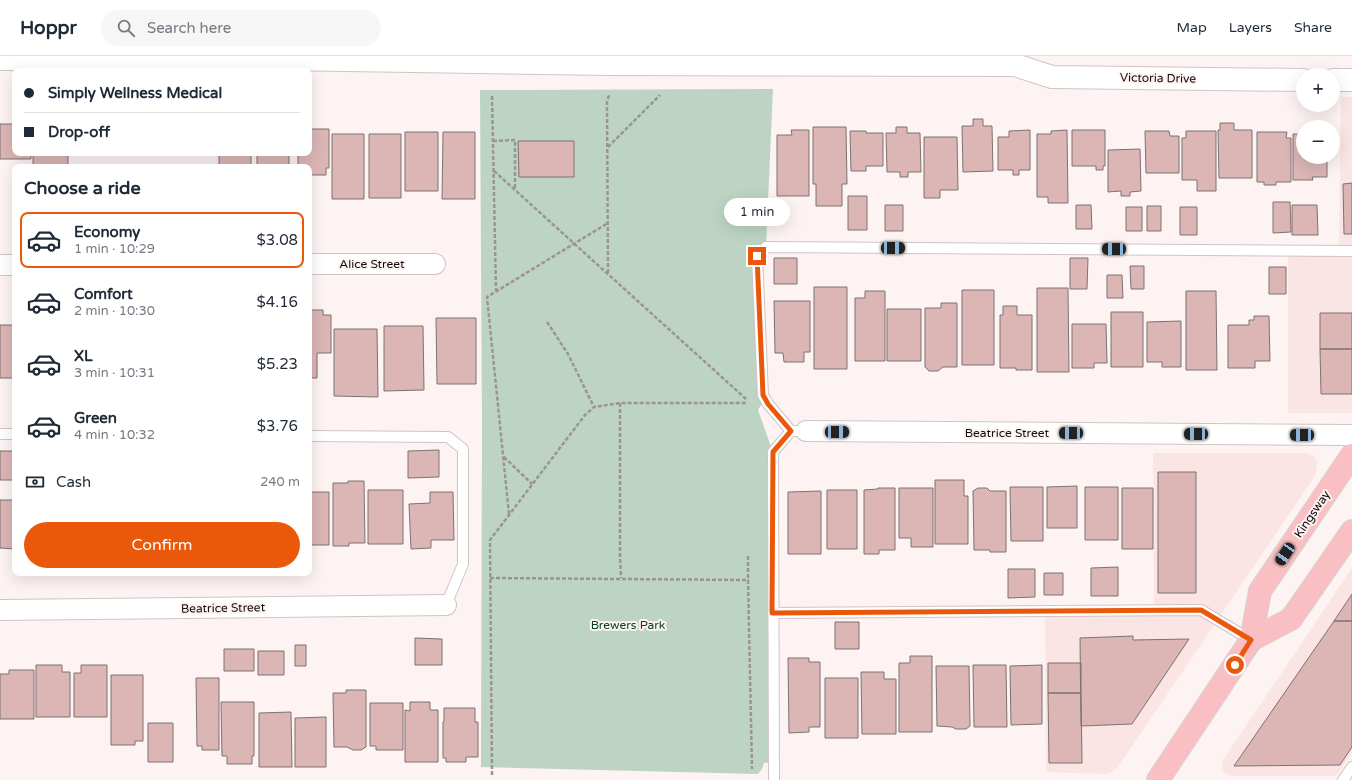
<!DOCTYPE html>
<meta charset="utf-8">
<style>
:root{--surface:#fff;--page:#f6f6f7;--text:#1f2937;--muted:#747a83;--line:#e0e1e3;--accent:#ea580c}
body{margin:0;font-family:"Varela Round",sans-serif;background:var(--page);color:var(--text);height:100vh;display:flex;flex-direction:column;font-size:15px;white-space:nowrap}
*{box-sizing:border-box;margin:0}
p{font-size:13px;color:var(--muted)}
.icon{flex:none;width:22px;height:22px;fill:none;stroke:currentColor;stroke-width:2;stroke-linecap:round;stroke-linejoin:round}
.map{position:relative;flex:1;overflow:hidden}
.drawer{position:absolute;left:12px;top:108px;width:300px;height:412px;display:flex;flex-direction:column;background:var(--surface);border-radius:8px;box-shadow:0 4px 16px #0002}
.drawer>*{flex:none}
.guide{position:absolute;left:12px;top:12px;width:300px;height:88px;border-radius:8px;box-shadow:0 4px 16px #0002;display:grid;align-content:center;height:88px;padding:0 12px;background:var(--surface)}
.tools{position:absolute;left:1296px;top:12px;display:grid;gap:8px}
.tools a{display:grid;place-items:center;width:44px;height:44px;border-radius:50%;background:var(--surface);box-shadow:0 4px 16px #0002;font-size:20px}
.end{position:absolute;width:18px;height:18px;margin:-9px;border:5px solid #ea580c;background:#fff;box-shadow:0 0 0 2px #fff}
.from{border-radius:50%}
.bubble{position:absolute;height:28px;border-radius:14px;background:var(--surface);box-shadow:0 4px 16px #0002;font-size:13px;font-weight:600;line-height:28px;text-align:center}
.car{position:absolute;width:12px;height:24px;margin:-12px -6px;border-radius:5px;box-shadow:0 0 3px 1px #0007;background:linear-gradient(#222 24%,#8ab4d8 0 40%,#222 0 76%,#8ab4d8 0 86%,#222 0)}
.guide b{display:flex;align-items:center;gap:14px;height:38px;font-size:15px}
.guide b+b{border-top:1px solid var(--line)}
.guide i{width:10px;height:10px;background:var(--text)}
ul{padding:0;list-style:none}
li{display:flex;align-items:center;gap:12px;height:56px;margin:0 8px 6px;padding:0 4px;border:2px solid transparent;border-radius:8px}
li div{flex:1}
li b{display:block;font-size:15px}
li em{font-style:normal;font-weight:600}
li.on{border-color:var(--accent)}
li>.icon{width:36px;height:36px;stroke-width:1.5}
h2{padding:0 12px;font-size:18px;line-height:48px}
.pay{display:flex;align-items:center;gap:10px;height:44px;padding:0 12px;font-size:15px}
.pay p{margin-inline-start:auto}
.cta{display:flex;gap:8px;margin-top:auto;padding:8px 12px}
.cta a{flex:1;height:46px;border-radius:24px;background:var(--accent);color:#fff;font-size:16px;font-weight:600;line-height:46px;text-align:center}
header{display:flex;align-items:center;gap:24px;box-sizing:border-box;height:56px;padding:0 20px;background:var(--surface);border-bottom:1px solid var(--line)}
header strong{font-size:19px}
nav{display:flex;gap:22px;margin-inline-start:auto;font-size:14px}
.search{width:280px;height:36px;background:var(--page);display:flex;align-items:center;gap:10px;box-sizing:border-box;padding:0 14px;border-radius:22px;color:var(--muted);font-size:15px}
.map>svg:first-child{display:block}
.built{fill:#fae4e4}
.green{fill:#bdd4c4}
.building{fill:#dcb5b5;stroke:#7d7272}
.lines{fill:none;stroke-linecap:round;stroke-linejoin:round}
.service-casing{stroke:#d0c4c4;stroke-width:12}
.minor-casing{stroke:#d0c4c4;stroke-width:22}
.tertiary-casing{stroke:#d0c4c4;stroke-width:24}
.primary-casing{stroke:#d4d3d3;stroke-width:24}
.path{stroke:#9c9494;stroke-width:2.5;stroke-dasharray:4 2;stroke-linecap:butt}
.service{stroke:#fff;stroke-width:10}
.minor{stroke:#fff;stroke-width:20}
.tertiary{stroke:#fff;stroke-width:22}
.primary{stroke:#f9bfc2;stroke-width:22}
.route{stroke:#ea580c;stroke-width:5}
.labels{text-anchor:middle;stroke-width:4;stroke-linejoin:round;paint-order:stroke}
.street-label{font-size:12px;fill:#110c0c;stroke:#fef3f3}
.park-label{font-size:12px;fill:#033f22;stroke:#fef3f3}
</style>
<header>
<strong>Hoppr</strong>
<div class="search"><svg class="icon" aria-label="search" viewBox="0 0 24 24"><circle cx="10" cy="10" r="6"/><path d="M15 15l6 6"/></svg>Search here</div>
<nav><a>Map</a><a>Layers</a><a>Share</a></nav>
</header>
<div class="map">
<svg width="1352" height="724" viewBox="0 0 1352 724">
<rect width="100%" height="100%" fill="#fef3f3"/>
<path class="built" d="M1341 41H1352V357H1288V195H1339Z
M1153 397H1307L1312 399 1317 404V411L1315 420 1118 711 1112 716 1106 718 1046 716 1045 555 1154 554Z
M1352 512V697L1336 720H1231L1225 717 1222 712 1223 704Z"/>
<path class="green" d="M773 33 766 191 757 201 765 343 758 354 773 396 774 706 764 707 762 713 758 718 481 711 482 369 480 34Z"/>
<path class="building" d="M973 63H983V70H992L993 115 963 116 962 70H973Z
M1220 67H1234V74H1252V122H1219L1218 74H1220Z
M0 68H15V97H31V103H0Z
M813 71H846L847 128H842V150H816V128H813Z
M896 71H907V77H920L921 116H908V121H900V116H887L886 77H896Z
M309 73H329V112H326V119H309V111H298V97H309Z
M791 74H809V140H777V79H792Z
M1030 74V114H1019V119H1013V114H998V81H1009V75Z
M1067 74 1068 147H1048V141H1037V78H1051V75Z
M1072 74H1105V110H1103V114H1096V110H1072Z
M850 75H866V77H883V110H866V115H851Z
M1145 75H1169L1170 80H1179V117H1146Z
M1186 75H1216V135H1197V124H1182V82H1186Z
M405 76H438V135H405Z
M443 76H475V143H442Z
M1257 76H1287L1286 82H1291V126H1276V129H1264V126H1257Z
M332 78H364V143H332Z
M369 78H401V142H369Z
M1293 78H1303V101H1327V121H1312L1313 124H1293Z
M924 81H957L958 134H940V142H924Z
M518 85H574V121H519Z
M1140 93 1141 135 1130 136V140H1121V135L1108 136V94Z
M33 97H68V111H33Z
M219 97H251V111H219Z
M257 97H289V111H257Z
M1352 127V178H1344L1343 128Z
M848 140H867V174H848Z
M1273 146H1290L1291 176 1273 177Z
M885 149H903V175H885Z
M1076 149H1091L1092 173H1076Z
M1292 149H1317L1318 179H1292Z
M1147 150H1161V175H1147Z
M1126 151H1142V175H1126Z
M1180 151H1197V179H1180Z
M774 202H797V228H774Z
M1070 202H1088L1087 233H1070Z
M1130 210H1144V233H1131Z
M1269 211H1286V238H1269Z
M1107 219H1122L1123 242H1107Z
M814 231H847V313H814Z
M1037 232H1068L1069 316H1037Z
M962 234H994V309H962Z
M865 235H885V305H855V242H865Z
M1186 235H1216L1217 314H1186Z
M774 245H810V296H804V306H784L783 297H775Z
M941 247H957V311H943L938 315H929L925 311V252H941Z
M1003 250H1017V259H1032V314H1016V312H1000V259H1003Z
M887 253H921V305H887Z
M309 254H323V259H331V297H317V322H309Z
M1111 256H1143V311H1111Z
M1320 257H1352V293H1320Z
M1254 260H1269L1270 305H1255V312H1228V269H1249V264H1254Z
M436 262H476V328H437Z
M1181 265V311H1162V306H1147V266Z
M1072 268H1106L1107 307H1094V312H1072Z
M0 269H15V322H0Z
M384 270H423L424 334 384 335Z
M334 273H377L378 341 334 340Z
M1320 293H1352V338H1321Z
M439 394V421L408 422V395Z
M0 395H15V424H0Z
M1158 416H1196V537H1158Z
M935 424H964V440H968V488H935Z
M348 425H364L365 487H349V490H333V427H348Z
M1077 430V472H1047V431Z
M1010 431H1043V485H1011Z
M1085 431H1118V484H1085Z
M878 432H895V494H879V498H864V434L878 433Z
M899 432H933V491H911V482H899Z
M978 432H987L990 435H1006V496H990V494H974L973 435Z
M1122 432H1153V493H1122Z
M368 434H403V488H368Z
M827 434H857V493H827Z
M821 435V498H788V436Z
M309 436H329V489H309Z
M430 436H453L454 484H431V492L411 493 409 448 430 447Z
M0 444H15V493L0 492Z
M1118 511V540H1091V512Z
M1008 513H1035V541L1008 542Z
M1044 517H1063V539H1044Z
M1352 538V565H1334Z
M1334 565H1352V691L1340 709 1234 710Z
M835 566H859V593H835Z
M1133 580V584L1189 583 1132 668 1081 670 1080 582Z
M415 582 442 583V609H415Z
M295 589H306V610H295Z
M224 593H254V615H224Z
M258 595H284V619H258Z
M910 600H932V676H899V607H910Z
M788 602H809V606H820V671H809V676L789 677Z
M1048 607H1081V637H1048Z
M36 609H62V616H70V661H36Z
M81 609H107V661H74V617H81Z
M973 609H1006L1007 671H974Z
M1042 609V668L1011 669 1010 610Z
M936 610H969L970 670 966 673H956L952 671 937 670Z
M9 614H34V663H0V618H9Z
M861 616H884V623H896V678H862Z
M111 619H143V685H135V689H111Z
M196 622H219V694H202V690H197Z
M825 622H858V682H825Z
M346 634H366V691L361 694H353L347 691H334L333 637H346Z
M1048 637H1081L1082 707H1049Z
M221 646H254V700H252V708H227V700H222Z
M410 646H430V654H438V706H405V654L410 655Z
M370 647H403V694H376V690H370Z
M444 652H475V666H478V701H466V706H446V702H443V666H444Z
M291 656 292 711H259V657Z
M326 661V711H295V662Z
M148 667H173V706H148Z"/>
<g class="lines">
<defs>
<path id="service" d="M806 375H791L768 348 763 339 757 200 766 191 1352 195
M0 378H15
M309 380 448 381 463 393V508L446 549
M773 557 1201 554 1251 584
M774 724 773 396 791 375
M1343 724 1352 711"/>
<path id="minor" d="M309 208H435
M0 209H15
M806 375 1352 379
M0 554 446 549"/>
<path id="tertiary" d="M0 3H280L609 8 1015 9 1052 21 1303 24
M1333 24H1352"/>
<path id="primary" d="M1251 584 1291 563 1352 475
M1158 724 1251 584 1260 535 1352 399"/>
</defs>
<use href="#service" class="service-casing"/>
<use href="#minor" class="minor-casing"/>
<use href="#tertiary" class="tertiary-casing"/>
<use href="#primary" class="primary-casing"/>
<path class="path" d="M492 40 496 235
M493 85 515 84V134
M608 91 660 39
M494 115 746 343
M608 217 607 46 609 39
M547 266 568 298 594 351
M620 347V500L621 522
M504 401 532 428
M509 458 487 241 608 167
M748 500V524
M490 522 748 524 752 713
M492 719 490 484 585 359 594 351 620 347H747"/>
<use href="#service" class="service"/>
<use href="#minor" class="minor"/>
<use href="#tertiary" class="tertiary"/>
<use href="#primary" class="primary"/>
</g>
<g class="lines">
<path class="route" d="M757 200 763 339 768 348 791 375 773 396 772 557 1201 554 1251 584 1235 609"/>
</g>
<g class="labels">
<g class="street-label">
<text transform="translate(1158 22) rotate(1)" y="4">Victoria Drive</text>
<text x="372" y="212">Alice Street</text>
<text x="1007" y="381">Beatrice Street</text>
<text transform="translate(1312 458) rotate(-56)" y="4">Kingsway</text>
<text transform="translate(223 552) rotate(-1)" y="4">Beatrice Street</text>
</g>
<g class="park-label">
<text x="628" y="573">Brewers Park</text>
</g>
</g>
</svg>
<div class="tools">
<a>+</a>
<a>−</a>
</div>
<i class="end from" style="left:1235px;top:609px"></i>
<i class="end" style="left:757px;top:200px"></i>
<div class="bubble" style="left:724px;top:142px;width:66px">1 min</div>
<i class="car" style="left:893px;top:192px;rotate:90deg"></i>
<i class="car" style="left:1114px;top:193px;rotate:270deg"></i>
<i class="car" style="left:837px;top:376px;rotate:90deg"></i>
<i class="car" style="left:1071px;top:377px;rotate:270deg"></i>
<i class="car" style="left:1196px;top:378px;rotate:270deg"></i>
<i class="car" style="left:1302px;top:379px;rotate:270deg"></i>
<i class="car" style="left:1285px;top:498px;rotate:214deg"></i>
<div class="guide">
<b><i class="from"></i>Simply Wellness Medical</b>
<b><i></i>Drop-off</b>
</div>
<section class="drawer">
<h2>Choose a ride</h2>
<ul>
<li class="on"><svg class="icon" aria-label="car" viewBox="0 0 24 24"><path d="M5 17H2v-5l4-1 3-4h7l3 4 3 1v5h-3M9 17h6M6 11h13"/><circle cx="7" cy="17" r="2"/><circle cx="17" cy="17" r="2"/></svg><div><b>Economy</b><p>1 min · 10:29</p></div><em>$3.08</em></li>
<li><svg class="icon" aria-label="car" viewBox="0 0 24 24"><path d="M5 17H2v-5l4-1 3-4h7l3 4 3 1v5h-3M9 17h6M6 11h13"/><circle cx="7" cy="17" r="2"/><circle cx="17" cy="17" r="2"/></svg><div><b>Comfort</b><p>2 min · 10:30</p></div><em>$4.16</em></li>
<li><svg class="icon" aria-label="car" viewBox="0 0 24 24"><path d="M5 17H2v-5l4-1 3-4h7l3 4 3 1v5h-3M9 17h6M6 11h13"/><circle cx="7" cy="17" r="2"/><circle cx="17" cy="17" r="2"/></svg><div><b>XL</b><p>3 min · 10:31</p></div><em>$5.23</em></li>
<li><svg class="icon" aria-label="car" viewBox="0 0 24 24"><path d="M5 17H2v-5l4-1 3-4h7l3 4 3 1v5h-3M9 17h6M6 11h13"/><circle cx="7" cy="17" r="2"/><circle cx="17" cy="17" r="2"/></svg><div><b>Green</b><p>4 min · 10:32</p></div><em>$3.76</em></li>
</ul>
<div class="pay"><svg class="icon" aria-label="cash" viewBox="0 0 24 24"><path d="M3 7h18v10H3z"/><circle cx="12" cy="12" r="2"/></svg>Cash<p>240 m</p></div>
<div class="cta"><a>Confirm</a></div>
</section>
</div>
